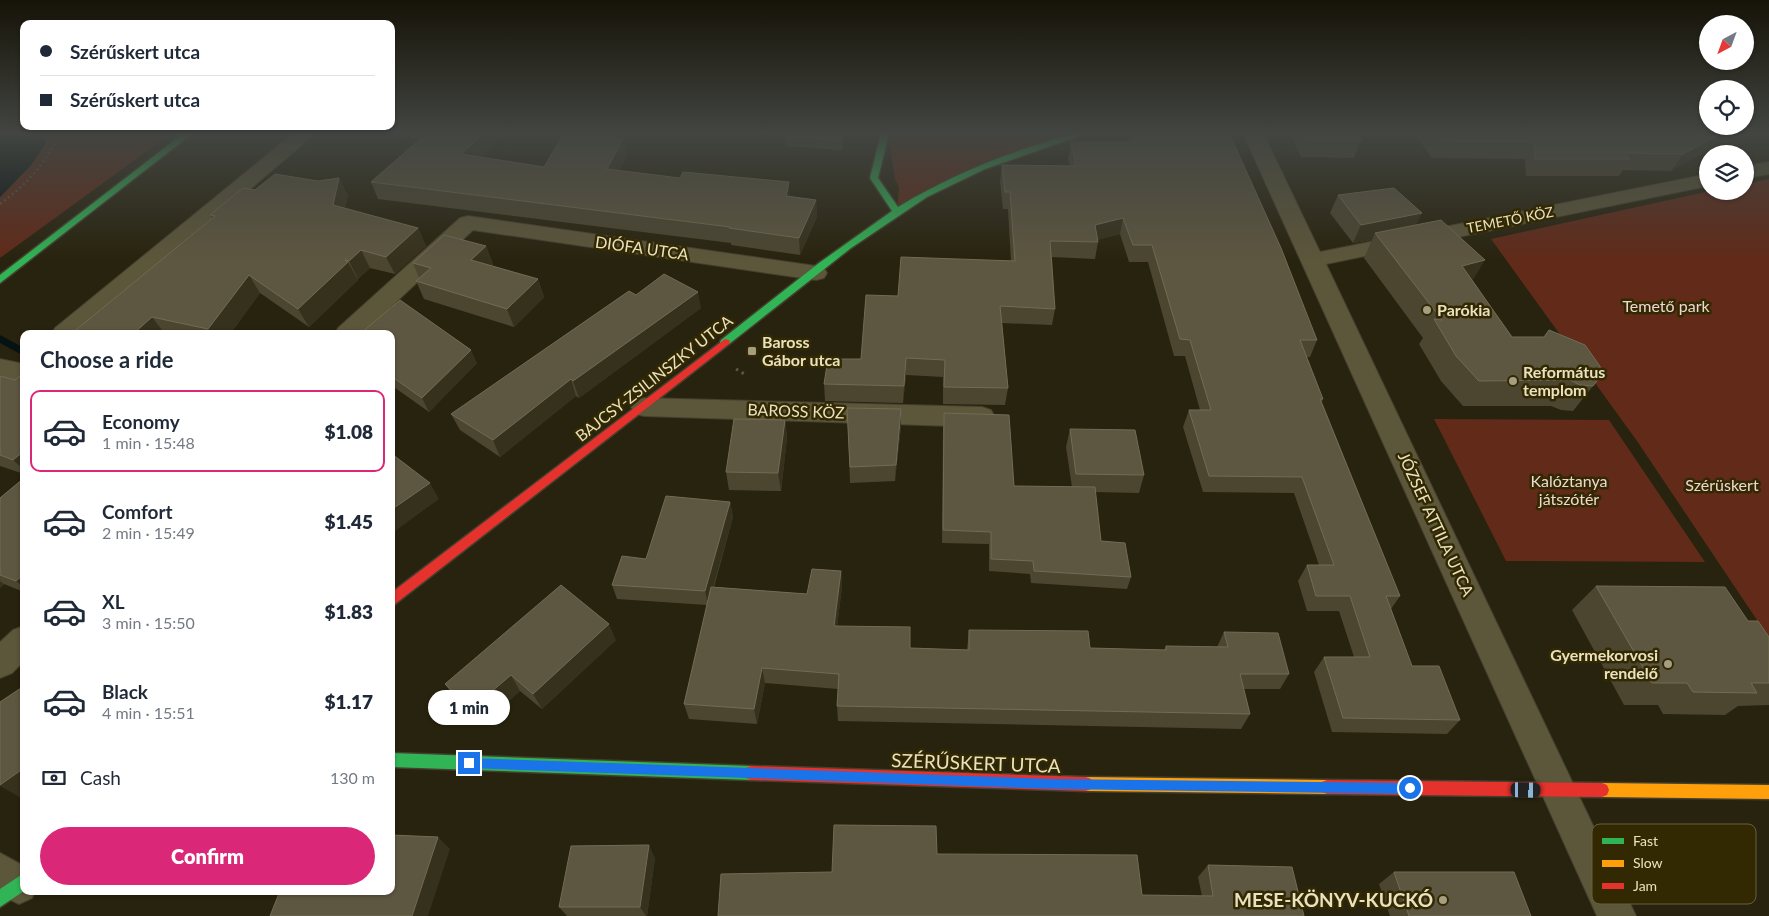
<!DOCTYPE html>
<meta charset="utf-8">
<style>
:root{--surface:#fff;--page:#f6f6f7;--text:#1f2937;--muted:#747a83;--line:#e0e1e3;--accent:#db2777}
body{margin:0;font-family:Lato,sans-serif;background:var(--page);color:var(--text);height:100vh;display:flex;flex-direction:column;font-size:19px;white-space:nowrap}
*{box-sizing:border-box;margin:0}
p{font-size:16px;color:var(--muted)}
.icon{flex:none;width:28px;height:28px;fill:none;stroke:currentColor;stroke-width:2;stroke-linecap:round;stroke-linejoin:round}
.map{position:relative;flex:1;overflow:hidden}
.panel{position:absolute;left:20px;top:330px;width:375px;height:565px;display:flex;flex-direction:column;background:var(--surface);border-radius:10px;box-shadow:0 1px 4px #0004}
.panel>*{flex:none}
.banner{position:absolute;left:20px;top:20px;width:375px;height:110px;border-radius:10px;box-shadow:0 1px 4px #0004;display:grid;align-content:center;height:110px;padding:0 20px;background:var(--surface)}
.needle{width:32px;rotate:221deg}
.buttons{position:absolute;left:1699px;top:15px;display:grid;gap:10px}
.buttons a{display:grid;place-items:center;width:55px;height:55px;border-radius:50%;background:var(--surface);box-shadow:0 1px 4px #0004;font-size:25px}
.end{position:absolute;width:22px;height:22px;margin:-11px;border:6px solid #1a73e8;background:#fff;box-shadow:0 0 0 2px #fff}
.from{border-radius:50%}
.bubble{position:absolute;height:35px;border-radius:18px;background:var(--surface);box-shadow:0 1px 4px #0004;font-size:16px;font-weight:800;line-height:35px;text-align:center}
.car{position:absolute;width:15px;height:30px;margin:-15px -8px;border-radius:6px;box-shadow:0 0 4px 1px #0007;background:linear-gradient(#222 24%,#8ab4d8 0 40%,#222 0 76%,#8ab4d8 0 86%,#222 0)}
.banner b{display:flex;align-items:center;gap:18px;height:48px;font-size:19px}
.banner b+b{border-top:1px solid var(--line)}
.banner i{width:12px;height:12px;background:var(--text)}
ul{padding:0;list-style:none}
li{display:flex;align-items:center;gap:15px;height:82px;margin:0 10px 8px;padding:0 10px;border:2px solid transparent;border-radius:10px}
li div{flex:1}
li b{display:block;font-size:19px}
li em{font-style:normal;font-weight:800}
li.active{border-color:var(--accent)}
li>.icon{width:45px;height:45px;stroke-width:1.5}
h2{padding:0 20px;font-size:22px;line-height:60px}
.pay{display:flex;align-items:center;gap:12px;height:55px;padding:0 20px;font-size:19px}
.pay p{margin-inline-start:auto}
.cta{display:flex;gap:10px;margin-top:auto;padding:10px 20px}
.cta a{flex:1;height:58px;border-radius:30px;background:var(--accent);color:#fff;font-size:20px;font-weight:800;line-height:58px;text-align:center}
.map>svg:first-child{display:block}
.green{fill:#612a19}
.water{fill:#061314}
.lines{fill:none;stroke-linecap:round;stroke-linejoin:round}
.stream{fill:#061314;fill-rule:evenodd}
.street-casing{stroke:#443f2e;stroke-width:2}
.fast-casing{stroke:#443f2e;stroke-width:3}
.slow-casing{stroke:#443f2e;stroke-width:3}
.jam-casing{stroke:#443f2e;stroke-width:3}
.path-far1{stroke:#5c5742;stroke-width:2.5;stroke-dasharray:2 3;stroke-linecap:butt}
.path{stroke:#5c5742;stroke-width:3;stroke-dasharray:2.5 4;stroke-linecap:butt}
.street{fill:#5c563a;fill-rule:evenodd}
.fast{fill:#30b455;fill-rule:evenodd}
.slow{fill:#ff9f0a;fill-rule:evenodd}
.jam{fill:#e5322d;fill-rule:evenodd}
.wall{fill:#4c4631}
.shaded-wall{fill:#36311c}
.building{fill:#5d5640;stroke:#736c54}
.route{fill:#1a73e8}
.poi-dot{fill:#a69e81;stroke:#322903;stroke-width:2}
.labels{text-anchor:middle;stroke-width:5;stroke-linejoin:round;paint-order:stroke}
.far-street-label{font-size:14px;fill:#eae1bf;stroke:#322903}
.street-label{font-size:16px;fill:#eae1bf;stroke:#322903}
.park-label{font-size:16px;fill:#efd7d0;stroke:#322903}
.poi-label{font-size:16px;font-weight:bold;fill:#eae1bf;stroke:#322903;text-anchor:start}
.near-street-label{font-size:19px;fill:#eae1bf;stroke:#322903}
.near-poi-label{font-size:19px;font-weight:bold;fill:#eae1bf;stroke:#322903;text-anchor:end}
.key{fill:#322903;stroke:#69603b;stroke-width:1}
.key-label{font-size:14px;fill:#eae1bf}
</style>
<div class="map">
<svg width="1769" height="916" viewBox="0 0 1769 916">
<rect width="100%" height="100%" fill="#28230e"/>
<path class="green" d="M41 133H172L0 258V197L31 165 46 143Z
M888 133H1081L940 187 897 213 899 187 895 180Z
M1769 179V638L1637 441 1491 239 1710 191H1745V184Z
M1434 419 1609 420 1705 562 1506 561Z"/>
<path class="water" d="M0 133H41L46 143 31 165 0 197Z"/>
<g class="lines">
<path class="stream" d="M0 335 24 348V356L0 343Z"/>
<defs>
<path id="street" d="M294 133H316L80 334H52L55 328Z
M1243 133H1263L1320 252 1708 174V186L1326 264 1636 916H1597Z
M1769 162V174L1745 178V166Z
M468 216 816 266 824 268 827 273 824 278 816 280 473 230 362 334H335L338 328 460 218Z
M0 359 24 364V382L0 377Z
M644 398 982 407 991 410 995 417 991 424 982 427 644 416 635 414 631 407 635 400Z
M24 626V661L12 673 0 678V642L13 630Z
M0 853 24 866V891H35L32 898 19 904 0 895Z"/>
<path id="fast" d="M184 133H193L0 283V275Z
M881 133H889L878 178 898 207C941 181 987 161 1036 145 1052 140 1070 132 1088 133L985 169 927 197 851 248 729 344H721L720 342 721 340 819 263 892 211 870 178Z
M391 753 751 766 756 768 758 773 756 778 751 780 391 767Z
M24 873V891L0 907V889Z"/>
<path id="slow" d="M1086 777 1327 780 1332 782 1334 787 1332 792 1327 794 1086 791 1081 789 1079 784 1081 779Z
M1602 783 1769 785V799L1602 797 1597 795 1595 790 1597 785Z"/>
<path id="jam" d="M725 339 729 340 730 342 729 344 395 604 391 605V593Z
M751 766 1086 777 1091 779 1093 784 1091 789 1086 791 751 780 746 778 744 773 746 768Z
M1327 780 1602 783 1607 785 1609 790 1607 795 1602 797 1327 794 1322 792 1320 787 1322 782Z"/>
</defs>
<use href="#street" class="street-casing"/>
<use href="#fast" class="fast-casing"/>
<use href="#slow" class="slow-casing"/>
<use href="#jam" class="jam-casing"/>
<path class="path-far1" d="M49 136 60 133
M0 204C26 185 47 163 59 133"/>
<path class="path" d="M736 369 746 375"/>
<use href="#street" class="street"/>
<use href="#fast" class="fast"/>
<use href="#slow" class="slow"/>
<use href="#jam" class="jam"/>
</g>
<path class="wall" d="M397 133H507L481 157 544 167 564 133H631L624 143 627 156 619 171 816 200 817 217 800 255 731 245V243L378 199 371 182 420 139 398 136Z
M786 133H845L842 150 786 146 785 137Z
M1129 133H1229L1317 340 1310 357H1307L1323 399 1322 402 1400 596 1391 609 1412 666 1460 720 1447 734 1332 732 1314 672 1324 657H1354L1339 611H1307L1298 581 1307 565H1319L1294 493 1203 492 1183 427 1189 410H1200L1185 356H1174L1148 262H1129L1120 234 1097 240 1098 242 1095 259 1052 257 1055 309 1052 325 1002 323 1008 388 1005 405 943 404V377L906 375 903 403 825 401 824 384 861 359 898 296 1011 261 1008 209H1003L1000 181 1002 165 1070 166 1068 159 1071 142H1128V141Z
M1289 133H1357L1361 140 1354 158 1301 157Z
M1414 133H1769V136H1720L1711 149 1671 171 1623 170 1619 176H1526L1525 159 1432 158Z
M255 190 348 195 345 209 418 228 426 246 395 274 370 268 358 279 357 278 358 280 309 327 260 293 230 334H71L212 218 210 215Z
M1338 195 1416 225 1473 281 1512 337 1604 372 1573 411 1561 410 1551 406H1463L1441 381 1419 344 1423 338 1364 258 1372 240 1353 243 1330 213Z
M486 246 493 264 492 266 538 279 544 297 514 327 424 299 416 281 419 278 413 263Z
M636 295 701 308 579 398 576 396 500 457 460 430 451 414Z
M391 334 477 363 429 412 391 385Z
M24 373V474L0 466V376L15 380Z
M847 408 901 426 895 481 850 483Z
M944 413 1014 486 1072 487 1066 447 1070 429 1144 475 1139 493 1095 492 1101 541 1131 577 1127 589 1031 583 1030 574 989 571V544L942 543 943 427Z
M785 420 787 438 781 491 729 490 726 472Z
M24 478V592L4 584 0 588V498Z
M730 502 733 517 714 587 807 594 841 571 842 587 837 626 910 648 967 650 969 630 1090 648 1164 650 1166 646 1217 647 1224 632 1289 674 1280 689H1244L1250 714 1241 729 838 721 837 706 838 689 765 683 757 724 689 719 684 704 707 605 617 599 612 585 646 559Z
M1596 586 1748 621 1769 637V705L1738 706 1725 715 1663 714 1658 705H1624L1572 610Z
M616 640 542 709 520 691 482 724 456 700 445 684Z
M937 854 1142 895 1202 896 1198 877 1208 865 1304 916 832 872Z
M655 858 647 916H567L559 907Z
M1394 872 1531 916H1390L1379 884Z"/>
<path class="shaded-wall" d="M484 133H507L467 171 461 154Z
M616 133H631L624 143 627 156 611 186 607 169 613 138Z
M843 133H845L842 150V140Z
M1722 133H1723L1711 149 1671 171 1683 154Z
M339 178 348 195 342 223 333 205Z
M789 182 790 199 786 196Z
M816 200 817 217 800 255 799 238Z
M1422 213 1413 231 1375 233 1372 240 1353 243 1361 225Z
M1123 218 1120 234 1091 242 1095 225Z
M418 228 426 246 395 274 386 257Z
M486 246 493 264 479 278 471 260Z
M361 250 370 268 358 279 349 261Z
M1485 260 1470 285 1462 266Z
M348 262 358 280 309 327 298 309Z
M249 275 260 293 230 334H212L208 329Z
M538 279 544 297 514 327 507 309Z
M698 292 701 308 579 398 573 381Z
M152 317 165 334H133Z
M471 350 477 363 429 412 422 398Z
M906 358V375L903 403 904 386Z
M571 379 576 396 500 457 493 440Z
M901 409V426L895 481 896 465Z
M785 420 787 438 781 491 778 473Z
M24 451V470L13 460Z
M430 483 439 499 391 534V510Z
M730 502 733 517 708 605 705 591Z
M841 571 842 587 835 642 834 626Z
M24 574V587L16 581Z
M0 581 4 584 0 588Z
M609 624 616 640 542 709 533 694Z
M762 668 765 683 757 724 754 709Z
M511 675 520 691 482 724 471 709Z
M24 768V799H23L0 786V785Z
M438 837 450 849 428 916H412Z
M649 845 655 858 647 916H646L640 907Z"/>
<path class="building" d="M427 133H484L461 154 544 167 564 133H616L613 138 623 139 607 169 680 178 683 172 789 182 786 196 816 200 799 238 729 228 730 227 371 182Z
M786 133H843L842 140 785 137Z
M1134 133H1229L1281 248 1317 340H1300L1323 399H1320L1400 596H1386L1412 666H1439L1460 720 1343 718 1324 657H1370L1350 596H1316L1307 565H1334L1302 477 1209 476 1189 410H1211L1190 340 1180 339 1152 245H1133L1123 218 1095 225 1098 242 1050 241 1055 309 1000 306 1008 388 944 387 945 360 906 358 904 386 824 384 828 359H861L866 295 898 296 901 257 1015 261 1010 192H1005L1002 165 1076 166 1071 142H1136Z
M1304 133H1357L1361 140H1308Z
M1434 133H1722L1683 154 1624 153 1630 159H1535L1534 142 1440 141Z
M275 174 318 181 339 178 333 205 418 228 386 257 361 250 349 261 345 260 348 262 298 309 249 275 208 329 152 317 133 334H71L215 216 210 215 243 188 255 190Z
M1394 188 1422 213 1361 225 1338 195Z
M1441 220 1485 260 1462 266 1512 337H1544L1549 330 1585 345 1604 372 1593 386 1580 385 1570 380 1479 381 1456 356 1434 319 1442 320 1375 233Z
M444 235 486 246 471 260 538 279 507 309 416 281 431 268 413 263Z
M664 274 698 292 573 381 571 379 493 440 451 414 629 291 636 295Z
M400 300 471 350 422 398 391 376V334H360Z
M24 373V451L13 460 0 455V376L15 380Z
M847 408 901 409 896 465 850 467Z
M944 413 1009 415 1014 486 1095 487 1101 541 1125 543 1131 577 1034 571 1033 561 991 559V532L943 530Z
M734 419 785 420 778 473 726 472Z
M1070 429 1135 430 1144 475 1076 474Z
M392 454 430 483 391 510V455Z
M24 478V574L16 581 0 575V498Z
M666 496 730 502 705 591 612 585 622 556 646 559Z
M812 569 841 571 834 626 910 627V648L969 650V630L1088 631 1090 648 1166 650V646L1228 647 1224 632 1278 633 1289 674H1240L1250 714 837 706 839 674 762 668 754 709 684 704 711 587 807 594Z
M561 585 609 624 533 694 511 675 471 709 445 684Z
M1596 586 1725 587 1748 621H1758L1769 637V683H1751L1757 693 1693 692 1687 683H1652Z
M24 686V768L0 785V702Z
M834 825 936 826 937 854 1137 855 1142 895 1213 896 1208 865 1292 867 1304 916H718L721 874 832 872Z
M391 835 438 837 412 916H270L280 891H391Z
M649 845 640 907H559L571 846Z
M1394 872H1514L1531 916H1409Z"/>
<linearGradient id="sky" x2="0" y2="1"><stop stop-color="#161308"/><stop offset="0.51" stop-color="#424541"/><stop offset="1" stop-color="#424541" stop-opacity="0"/></linearGradient>
<rect width="1769" height="261" fill="url(#sky)"/>
<path class="route" d="M469 758 1054 779 1410 783 1415 788 1410 794 1054 789 469 768 464 763Z"/>
<g class="poi-dot">
<circle cx="1427" cy="310" r="5"/>
<rect x="747" y="346" width="10" height="10" rx="2.5"/>
<circle cx="1513" cy="381" r="5"/>
<circle cx="1668" cy="664" r="5"/>
<circle cx="1443" cy="900" r="5"/>
</g>
<g class="labels">
<g class="far-street-label">
<text transform="translate(1510 220) rotate(-11)" y="5">TEMETŐ KÖZ</text>
</g>
<g class="street-label">
<text transform="translate(642 248) rotate(8)" y="6">DIÓFA UTCA</text>
<text transform="translate(654 378) rotate(-38)" y="6">BAJCSY-ZSILINSZKY UTCA</text>
<text transform="translate(796 411) rotate(2)" y="6">BAROSS KÖZ</text>
<text transform="translate(1436 524) rotate(65)" y="6">JÓZSEF ATTILA UTCA</text>
</g>
<g class="park-label">
<text x="1666" y="312">Temető park</text>
<text x="1569" y="487">Kalóztanya<tspan x="1569" dy="18">játszótér</tspan></text>
<text x="1722" y="491">Szérüskert</text>
</g>
<g class="poi-label">
<text x="1437" y="316">Parókia</text>
<text x="762" y="348">Baross<tspan x="762" dy="18">Gábor utca</tspan></text>
<text x="1523" y="378">Református<tspan x="1523" dy="18">templom</tspan></text>
<text x="1658" y="661" text-anchor="end">Gyermekorvosi<tspan x="1658" dy="18">rendelő</tspan></text>
</g>
<g class="near-street-label">
<text transform="translate(976 763) rotate(2)" y="7">SZÉRŰSKERT UTCA</text>
</g>
<g class="near-poi-label">
<text x="1433" y="907">MESE-KÖNYV-KUCKÓ</text>
</g>
</g>
<rect x="1592" y="824" width="164" height="80" rx="8" class="key"/>
<rect x="1602" y="838" width="22" height="6" fill="#30b455"/>
<rect x="1602" y="860" width="22" height="7" fill="#ff9f0a"/>
<rect x="1602" y="883" width="22" height="6" fill="#e5322d"/>
<g class="key-label">
<text x="1633" y="846">Fast</text>
<text x="1633" y="868">Slow</text>
<text x="1633" y="891">Jam</text>
</g>
</svg>
<div class="buttons">
<a><svg class="needle" viewBox="-14 -14 28 28"><path d="M0-13l5 13h-10z" fill="#e53935"/><path d="M0 13l5-13h-10z" fill="#747a83"/></svg></a>
<a><svg class="icon" aria-label="locate" viewBox="0 0 24 24"><circle cx="12" cy="12" r="6"/><path d="M12 2v4M12 18v4M2 12h4M18 12h4"/></svg></a>
<a><svg class="icon" aria-label="layers" viewBox="0 0 24 24"><path d="M12 4l9 5-9 5-9-5zM3 14l9 5 9-5"/></svg></a>
</div>
<i class="end from" style="left:1410px;top:788px"></i>
<i class="end" style="left:469px;top:763px"></i>
<div class="bubble" style="left:428px;top:690px;width:82px">1 min</div>
<i class="car" style="left:1526px;top:790px;rotate:91deg"></i>
<div class="banner">
<b><i class="from"></i>Szérűskert utca</b>
<b><i></i>Szérűskert utca</b>
</div>
<section class="panel">
<h2>Choose a ride</h2>
<ul>
<li class="active"><svg class="icon" aria-label="car" viewBox="0 0 24 24"><path d="M5 17H2v-5l4-1 3-4h7l3 4 3 1v5h-3M9 17h6M6 11h13"/><circle cx="7" cy="17" r="2"/><circle cx="17" cy="17" r="2"/></svg><div><b>Economy</b><p>1 min · 15:48</p></div><em>$1.08</em></li>
<li><svg class="icon" aria-label="car" viewBox="0 0 24 24"><path d="M5 17H2v-5l4-1 3-4h7l3 4 3 1v5h-3M9 17h6M6 11h13"/><circle cx="7" cy="17" r="2"/><circle cx="17" cy="17" r="2"/></svg><div><b>Comfort</b><p>2 min · 15:49</p></div><em>$1.45</em></li>
<li><svg class="icon" aria-label="car" viewBox="0 0 24 24"><path d="M5 17H2v-5l4-1 3-4h7l3 4 3 1v5h-3M9 17h6M6 11h13"/><circle cx="7" cy="17" r="2"/><circle cx="17" cy="17" r="2"/></svg><div><b>XL</b><p>3 min · 15:50</p></div><em>$1.83</em></li>
<li><svg class="icon" aria-label="car" viewBox="0 0 24 24"><path d="M5 17H2v-5l4-1 3-4h7l3 4 3 1v5h-3M9 17h6M6 11h13"/><circle cx="7" cy="17" r="2"/><circle cx="17" cy="17" r="2"/></svg><div><b>Black</b><p>4 min · 15:51</p></div><em>$1.17</em></li>
</ul>
<div class="pay"><svg class="icon" aria-label="cash" viewBox="0 0 24 24"><path d="M3 7h18v10H3z"/><circle cx="12" cy="12" r="2"/></svg>Cash<p>130 m</p></div>
<div class="cta"><a>Confirm</a></div>
</section>
</div>
